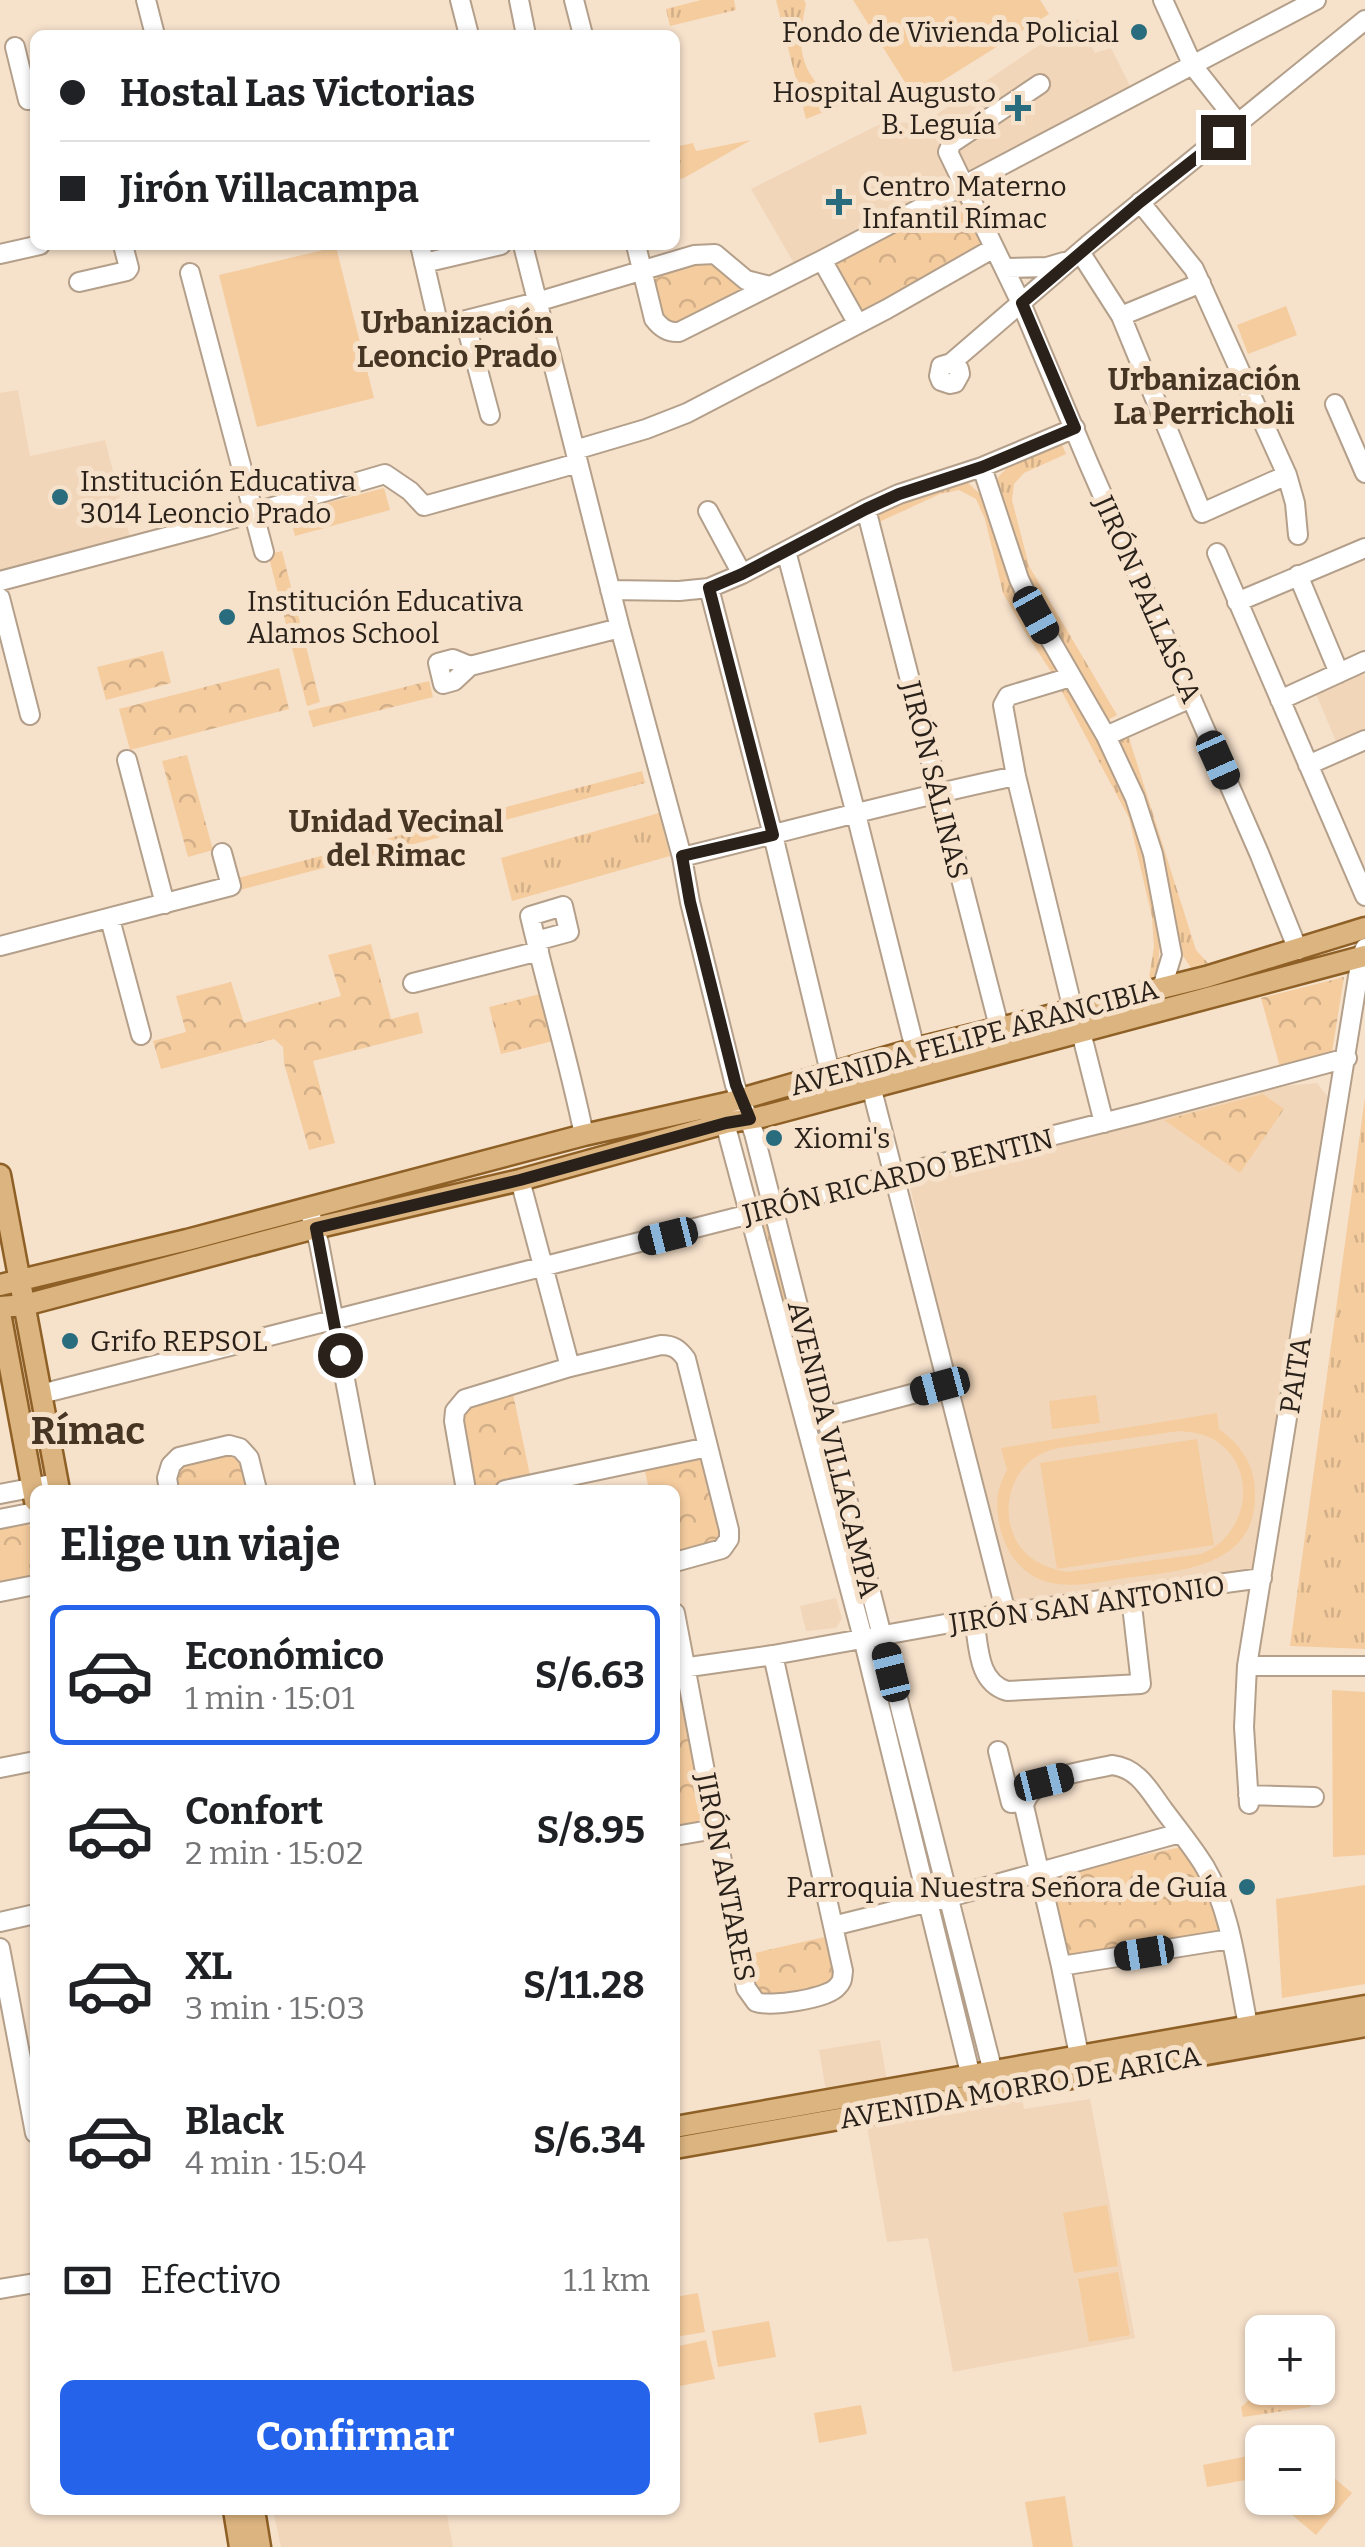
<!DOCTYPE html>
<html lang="es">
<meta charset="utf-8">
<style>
:root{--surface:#fff;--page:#f6f6f6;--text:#202124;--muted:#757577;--line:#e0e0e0;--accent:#2563eb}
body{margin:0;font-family:Bitter,serif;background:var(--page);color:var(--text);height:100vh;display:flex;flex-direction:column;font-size:38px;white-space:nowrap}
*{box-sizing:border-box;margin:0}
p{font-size:32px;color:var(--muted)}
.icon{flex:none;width:55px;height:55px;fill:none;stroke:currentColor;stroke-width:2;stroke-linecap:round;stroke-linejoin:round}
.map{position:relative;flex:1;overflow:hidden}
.side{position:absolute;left:30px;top:1485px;width:650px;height:1030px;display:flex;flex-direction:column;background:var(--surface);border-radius:15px;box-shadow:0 2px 8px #0004}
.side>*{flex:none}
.guide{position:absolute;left:30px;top:30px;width:650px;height:220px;border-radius:15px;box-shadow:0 2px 8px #0004;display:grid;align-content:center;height:220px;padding:0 30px;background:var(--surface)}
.tools{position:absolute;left:1245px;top:2315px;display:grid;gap:20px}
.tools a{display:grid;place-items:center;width:90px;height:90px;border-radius:15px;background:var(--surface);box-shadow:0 2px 8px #0004;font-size:50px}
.end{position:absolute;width:45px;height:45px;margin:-22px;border:12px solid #2a221a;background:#fff;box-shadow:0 0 0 5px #fff}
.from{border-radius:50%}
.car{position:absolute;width:30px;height:60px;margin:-30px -15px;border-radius:12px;box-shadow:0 0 8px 2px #0007;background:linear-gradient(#222 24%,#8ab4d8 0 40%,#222 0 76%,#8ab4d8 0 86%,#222 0)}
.guide b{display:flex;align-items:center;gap:35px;height:95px;font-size:38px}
.guide b+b{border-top:2px solid var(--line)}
.guide i{width:25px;height:25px;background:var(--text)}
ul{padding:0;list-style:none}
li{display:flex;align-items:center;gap:30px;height:140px;margin:0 20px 15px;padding:0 10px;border:5px solid transparent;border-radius:15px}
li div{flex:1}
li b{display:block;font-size:38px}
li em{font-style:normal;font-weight:700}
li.selected{border-color:var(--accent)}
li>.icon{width:90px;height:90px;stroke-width:1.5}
h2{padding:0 30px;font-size:45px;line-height:120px}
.pay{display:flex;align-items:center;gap:25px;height:110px;padding:0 30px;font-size:38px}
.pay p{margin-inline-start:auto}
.primary-button{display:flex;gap:20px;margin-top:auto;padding:20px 30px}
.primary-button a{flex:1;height:115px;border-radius:15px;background:var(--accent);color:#fff;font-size:40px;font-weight:700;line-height:115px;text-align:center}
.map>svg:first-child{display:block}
.built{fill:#f1d6ba}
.grass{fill:url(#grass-tufts)}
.park{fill:url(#park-crowns)}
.pitch{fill:#f5cc9e;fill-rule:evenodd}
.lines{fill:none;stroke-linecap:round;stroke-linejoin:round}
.minor-casing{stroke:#b39f8a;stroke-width:22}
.major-casing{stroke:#8e6026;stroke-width:25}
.minor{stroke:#fff;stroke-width:18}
.major{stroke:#dcb480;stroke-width:20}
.route{stroke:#2a221a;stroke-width:12}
.poi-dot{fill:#296c7e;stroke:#f6e1cb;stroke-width:4}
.labels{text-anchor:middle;stroke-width:10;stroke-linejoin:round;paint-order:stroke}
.poi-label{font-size:28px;fill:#2a221a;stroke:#f6e1cb;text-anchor:start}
.street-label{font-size:28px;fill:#2a221a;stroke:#f6e1cb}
.neighbourhood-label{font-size:30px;font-weight:bold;fill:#463523;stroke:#f6e1cb}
.district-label{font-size:38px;font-weight:bold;fill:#463523;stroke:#f6e1cb}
</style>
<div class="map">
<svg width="1365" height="2547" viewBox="0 0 1365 2547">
<defs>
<pattern id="grass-tufts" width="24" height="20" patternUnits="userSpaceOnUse" patternTransform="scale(2.5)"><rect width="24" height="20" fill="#f5cc9e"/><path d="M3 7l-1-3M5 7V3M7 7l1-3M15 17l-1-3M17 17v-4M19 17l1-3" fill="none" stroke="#d2af88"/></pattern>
<pattern id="park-crowns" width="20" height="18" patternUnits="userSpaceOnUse" patternTransform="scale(2.5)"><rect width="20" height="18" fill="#f5cc9e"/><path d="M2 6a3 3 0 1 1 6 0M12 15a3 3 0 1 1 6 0" fill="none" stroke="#d2af88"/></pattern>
</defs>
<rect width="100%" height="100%" fill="#f6e1cb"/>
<path class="built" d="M1078 19 1095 53 1111 48 1130 86 948 183 949 187 795 265 751 189 884 122 911 123 915 129Z
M18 390 30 456 105 440 130 537 0 570V393Z
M1362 670 1365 677V732L1337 744 1314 689Z
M1317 1083 1328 1097 1254 1569 1009 1603 909 1182 1283 1086Z
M836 1598 842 1619 836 1628 806 1631 800 1606Z
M880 2040 887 2081 826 2091 819 2050Z
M1090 2099 1135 2338 953 2372 928 2238 887 2242 867 2126 1022 2100 1024 2109Z
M273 2510H446L453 2547H281Z"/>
<path class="grass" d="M701 0H734L736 10 670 26 666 9Z
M776 0H804L806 4C795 51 801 76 841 105L806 119Z
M751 140 684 178 675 180V147L693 143 696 151Z
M1061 442 1066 454 1024 473 1014 484 1012 500 1029 566 1117 715 1103 723 1043 622 995 495 998 477 1012 463Z
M966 481 980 494 1008 574 1058 672 1054 676 1025 632 1003 593 985 519 976 499 959 490 940 494 877 523 872 510Z
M1068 685 1121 779 1151 860 1160 937 1158 971 1153 981 1149 977 1154 947 1152 917 1129 818 1060 688Z
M1129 738 1196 950 1208 963 1191 968 1180 951 1166 884 1114 739Z
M642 771 645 783 236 891 234 879Z
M659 813 670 856 512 901 501 858Z
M1365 1097V1649L1290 1646Z
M771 1218 873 1626 866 1627 763 1220Z
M1274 2388 1302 2390 1315 2398 1310 2407 1243 2417 1241 2407 1259 2391Z"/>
<path class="park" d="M959 193 986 244 861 314 832 268 833 260Z
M707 259 746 289 684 322 672 324 660 316 650 275Z
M282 551 320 702 307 706 268 554Z
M163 651 171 683 106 700 97 667Z
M279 668 289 709 130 750 119 709Z
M429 681 433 697 313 727 308 711Z
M187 755 213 850 188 857 162 761Z
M371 944 391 1019 418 1012 423 1033 313 1061 335 1143 309 1150 284 1063 283 1047 274 1039 161 1069 153 1041 186 1032 176 996 231 982 244 1023 341 996 328 955Z
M1344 977 1332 1052 1280 1067 1261 998Z
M544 993 557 1040 501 1054 489 1007Z
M1263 1094 1284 1109 1240 1173 1164 1120Z
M512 1389 531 1480 474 1490 458 1413 461 1408Z
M231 1453 238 1455 254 1490H176C174 1479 175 1473 183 1464Z
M701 1454 725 1541 675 1556V1490H649L644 1466Z
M23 1522 35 1529V1579L0 1586V1527Z
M678 1673 709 1820 706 1827 675 1833V1674Z
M1186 1846 1209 1883 1224 1935 1067 1959 1045 1876Z
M829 1936 837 1972 826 1988 762 1998 753 1989 746 1955Z"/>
<path class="pitch" d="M853 0H1040L1049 14 915 98Z
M336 247 374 398 257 427 219 275Z
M1286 306 1297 335 1248 354 1237 325Z
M384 488 390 510 295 536 289 513Z
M1096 1395 1100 1423 1052 1429 1049 1401Z
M1217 1413 1219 1429C1241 1445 1255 1465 1255 1493 1257 1568 1179 1571 1125 1578 1098 1582 1068 1590 1041 1580 1018 1570 1006 1551 1000 1528 995 1505 996 1490 1007 1470L1001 1448ZM1179 1431C1190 1432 1201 1433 1211 1438 1260 1464 1250 1535 1201 1554L1067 1572C1041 1567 1018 1555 1011 1527 1003 1500 1015 1467 1041 1454 1057 1446 1077 1446 1094 1443 1123 1439 1151 1435 1179 1431Z
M1197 1439 1214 1545 1057 1569 1040 1463Z
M1332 1690 1365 1692V1855L1333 1857Z
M1365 1885V1984L1282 1998 1276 1899Z
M1107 2205 1118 2266 1074 2273 1063 2213Z
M1118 2272 1130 2335 1089 2342 1078 2279Z
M698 2293 705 2332 675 2337V2297Z
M769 2321 776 2357 718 2367 712 2331Z
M706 2340 715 2379 675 2387V2347Z
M861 2405 867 2434 819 2443 814 2413Z
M1253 2455 1257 2478 1207 2487 1203 2465Z
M1327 2472 1352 2493 1316 2535 1291 2514 1305 2498H1318V2483Z
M1065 2496 1073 2547H1033L1025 2502Z"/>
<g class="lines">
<defs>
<path id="minor" d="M146 0 155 35
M460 0 469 35
M519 0 526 35
M574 0 583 35
M1163 0 1193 66 1239 124
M15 47 28 100 35 98
M1040 84 952 143 948 152 1021 303 1088 462 1259 853 1298 950
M1140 202 1194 269 1287 475 1295 503 1298 535
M420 245 439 327 537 302 694 255 715 254 746 280 770 286
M523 245 620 628 682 857 690 902 735 1085 754 1133 996 2084
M636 245 654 319C661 328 668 333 679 332L822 260 1316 0
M1080 252 1121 316 1202 513 1287 475
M0 254 40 245
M822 260 858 324
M424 263 501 245
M1005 268 1047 267 1064 262
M190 273 264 552
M79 282 127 271 129 268 123 245
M1121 316 1201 283
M465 321 490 415
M951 363 959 369 960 374 955 383 950 384 941 381 939 376 941 366 951 363 1088 245 1365 20
M1335 404 1365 473
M575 450 646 429 687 413 887 309 994 248
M982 467 1019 579 1036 615 1106 736 1135 798 1153 854 1172 955 1162 988
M866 509 1005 1050
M708 511 742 574
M786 551 856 814 915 1049
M1217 553 1365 896
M1298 575 1339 673
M0 581 208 526 385 474 410 491 424 506 578 463
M709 588 773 835 830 1072
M610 590 679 591 709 588 742 574 866 509 899 494 982 467 1075 428
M0 598 30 715
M1237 602 1365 548
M470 666 453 659 438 663 443 684 454 681 470 666 620 628
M1071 677 1008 696 1003 705 1016 776 1073 1010
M1280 700 1365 661
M1106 736 1191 698
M127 760 165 904
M1308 765 1365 740
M682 857C793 830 904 799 1016 776
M110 919 141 1035
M536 941 569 932 563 906 530 916C547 989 569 1061 584 1135
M0 946 231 886 222 853
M413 983 539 951
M1081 1032 1104 1123
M871 1086 1006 1613
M727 1111 725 1123 863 1638 974 2089
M520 1180 570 1367
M311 1216 319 1243 366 1490
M41 1394 750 1214 772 1206 1142 1113 1347 1058
M825 1417 946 1385
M169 1490 167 1478 171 1465 179 1457 229 1445 240 1448 249 1458 257 1490
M466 1490 454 1421 455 1411 465 1399 570 1367 661 1345C673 1345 679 1349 686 1359L729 1530V1539L722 1549 675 1562
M505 1490 708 1447
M0 1494 57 1483
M0 1519 35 1512
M0 1592 35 1585
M675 1613 746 1988 756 2002C770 2007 827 1999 837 1987 843 1981 842 1979 843 1971L773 1655
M974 1619C979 1646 977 1682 1007 1691L1141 1684 1133 1614 1129 1597
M1247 1666H1365
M675 1669 773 1655 1006 1613 1262 1578
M998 1751 1011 1803 1024 1802
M0 1768 35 1761
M1248 1795 1314 1797
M1249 1804 1244 1727 1247 1666 1361 958 1365 948
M675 1836 715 1829
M0 1922 35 1914
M833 1926 957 1895 1180 1833
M0 1948 35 2133
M1061 1966 1230 1939
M1079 2055 1061 1966 1024 1806C1031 1775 1084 1772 1112 1765 1138 1768 1149 1790 1163 1809 1177 1828 1193 1847 1205 1867 1232 1913 1237 1973 1248 2025
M0 2289 35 2283"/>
<path id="major" d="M0 1175 59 1490
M0 1285 187 1240 584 1135 727 1103 915 1049 1206 977 1365 928
M0 1307 25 1305 315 1228 520 1180 725 1123 761 1117 1365 956
M0 1313 35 1501
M675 2127 1365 2006
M675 2148 1365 2026
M234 2510 240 2547
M254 2510 260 2547"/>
</defs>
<use href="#minor" class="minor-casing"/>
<use href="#major" class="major-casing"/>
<use href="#minor" class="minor"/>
<use href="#major" class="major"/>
</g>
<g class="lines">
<path class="route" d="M340 1355 316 1228 520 1180 726 1123 750 1119 736 1085 690 902 682 856 773 835 709 588 742 574 866 509 899 494 982 467 1075 428 1022 303 1140 202 1223 137"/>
</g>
<g class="poi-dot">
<circle cx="1139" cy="32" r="10"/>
<path d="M1013 93h10v10h10v10h-10v10h-10v-10h-10v-10h10z"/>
<path d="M834 187h10v10h10v10h-10v10h-10v-10h-10v-10h10z"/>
<circle cx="60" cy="497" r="10"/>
<circle cx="227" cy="617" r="10"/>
<circle cx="774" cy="1138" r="10"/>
<circle cx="70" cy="1341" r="10"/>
<circle cx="1247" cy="1887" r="10"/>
</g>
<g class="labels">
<g class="poi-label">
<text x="1119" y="42" text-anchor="end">Fondo de Vivienda Policial</text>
<text x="996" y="102" text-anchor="end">Hospital Augusto<tspan x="996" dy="32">B. Leguía</tspan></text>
<text x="862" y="196">Centro Materno<tspan x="862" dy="32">Infantil Rímac</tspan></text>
<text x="80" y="491">Institución Educativa<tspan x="80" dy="32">3014 Leoncio Prado</tspan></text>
<text x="247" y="611">Institución Educativa<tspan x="247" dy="32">Alamos School</tspan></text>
<text x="794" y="1148">Xiomi's</text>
<text x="90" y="1351">Grifo REPSOL</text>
<text x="1227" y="1897" text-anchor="end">Parroquia Nuestra Señora de Guía</text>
</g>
<g class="street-label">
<text transform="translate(1148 599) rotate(66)" y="10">JIRÓN PALLASCA</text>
<text transform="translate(935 780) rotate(76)" y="10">JIRÓN SALINAS</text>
<text transform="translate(974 1037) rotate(-15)" y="10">AVENIDA FELIPE ARANCIBIA</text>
<text transform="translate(898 1176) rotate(-14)" y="10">JIRÓN RICARDO BENTIN</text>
<text transform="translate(1295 1375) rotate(-81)" y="10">PAITA</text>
<text transform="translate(834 1449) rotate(76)" y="10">AVENIDA VILLACAMPA</text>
<text transform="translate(1087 1604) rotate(-8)" y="10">JIRÓN SAN ANTONIO</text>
<text transform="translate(726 1877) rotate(79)" y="10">JIRÓN ANTARES</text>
<text transform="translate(1020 2087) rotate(-10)" y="10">AVENIDA MORRO DE ARICA</text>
</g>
<g class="neighbourhood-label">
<text x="457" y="333">Urbanización<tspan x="457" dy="34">Leoncio Prado</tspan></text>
<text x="1204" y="390">Urbanización<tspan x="1204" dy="34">La Perricholi</tspan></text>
<text x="396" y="832">Unidad Vecinal<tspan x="396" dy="34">del Rimac</tspan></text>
</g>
<g class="district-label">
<text x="88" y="1444">Rímac</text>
</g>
</g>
</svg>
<div class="tools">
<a>+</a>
<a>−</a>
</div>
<i class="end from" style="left:340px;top:1355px"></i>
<i class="end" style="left:1223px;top:137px"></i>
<i class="car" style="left:1036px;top:615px;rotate:151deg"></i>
<i class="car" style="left:1218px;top:760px;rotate:156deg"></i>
<i class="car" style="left:668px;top:1236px;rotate:256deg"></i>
<i class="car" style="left:940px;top:1386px;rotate:255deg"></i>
<i class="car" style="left:891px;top:1672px;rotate:346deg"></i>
<i class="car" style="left:1044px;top:1782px;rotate:76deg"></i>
<i class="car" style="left:1144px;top:1953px;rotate:261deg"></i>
<div class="guide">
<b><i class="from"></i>Hostal Las Victorias</b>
<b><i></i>Jirón Villacampa</b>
</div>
<section class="side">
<h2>Elige un viaje</h2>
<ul>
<li class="selected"><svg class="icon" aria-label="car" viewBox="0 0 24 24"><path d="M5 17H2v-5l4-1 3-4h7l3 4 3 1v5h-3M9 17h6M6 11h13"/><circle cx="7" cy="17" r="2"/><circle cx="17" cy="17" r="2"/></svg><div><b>Económico</b><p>1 min · 15:01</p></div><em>S/6.63</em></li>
<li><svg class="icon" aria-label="car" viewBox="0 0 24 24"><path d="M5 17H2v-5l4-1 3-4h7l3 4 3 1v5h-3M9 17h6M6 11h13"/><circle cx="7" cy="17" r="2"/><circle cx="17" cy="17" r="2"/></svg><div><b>Confort</b><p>2 min · 15:02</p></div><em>S/8.95</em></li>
<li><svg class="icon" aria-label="car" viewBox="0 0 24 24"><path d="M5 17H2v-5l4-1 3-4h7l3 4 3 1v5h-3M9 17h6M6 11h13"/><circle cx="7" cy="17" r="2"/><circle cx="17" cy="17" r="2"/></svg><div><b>XL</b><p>3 min · 15:03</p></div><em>S/11.28</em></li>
<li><svg class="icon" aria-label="car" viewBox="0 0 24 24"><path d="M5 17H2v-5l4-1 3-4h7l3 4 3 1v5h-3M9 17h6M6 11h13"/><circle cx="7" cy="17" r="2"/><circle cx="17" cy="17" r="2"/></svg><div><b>Black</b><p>4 min · 15:04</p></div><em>S/6.34</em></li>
</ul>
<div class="pay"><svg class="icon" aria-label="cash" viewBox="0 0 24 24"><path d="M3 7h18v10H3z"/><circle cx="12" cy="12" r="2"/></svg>Efectivo<p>1.1 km</p></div>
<div class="primary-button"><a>Confirmar</a></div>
</section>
</div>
